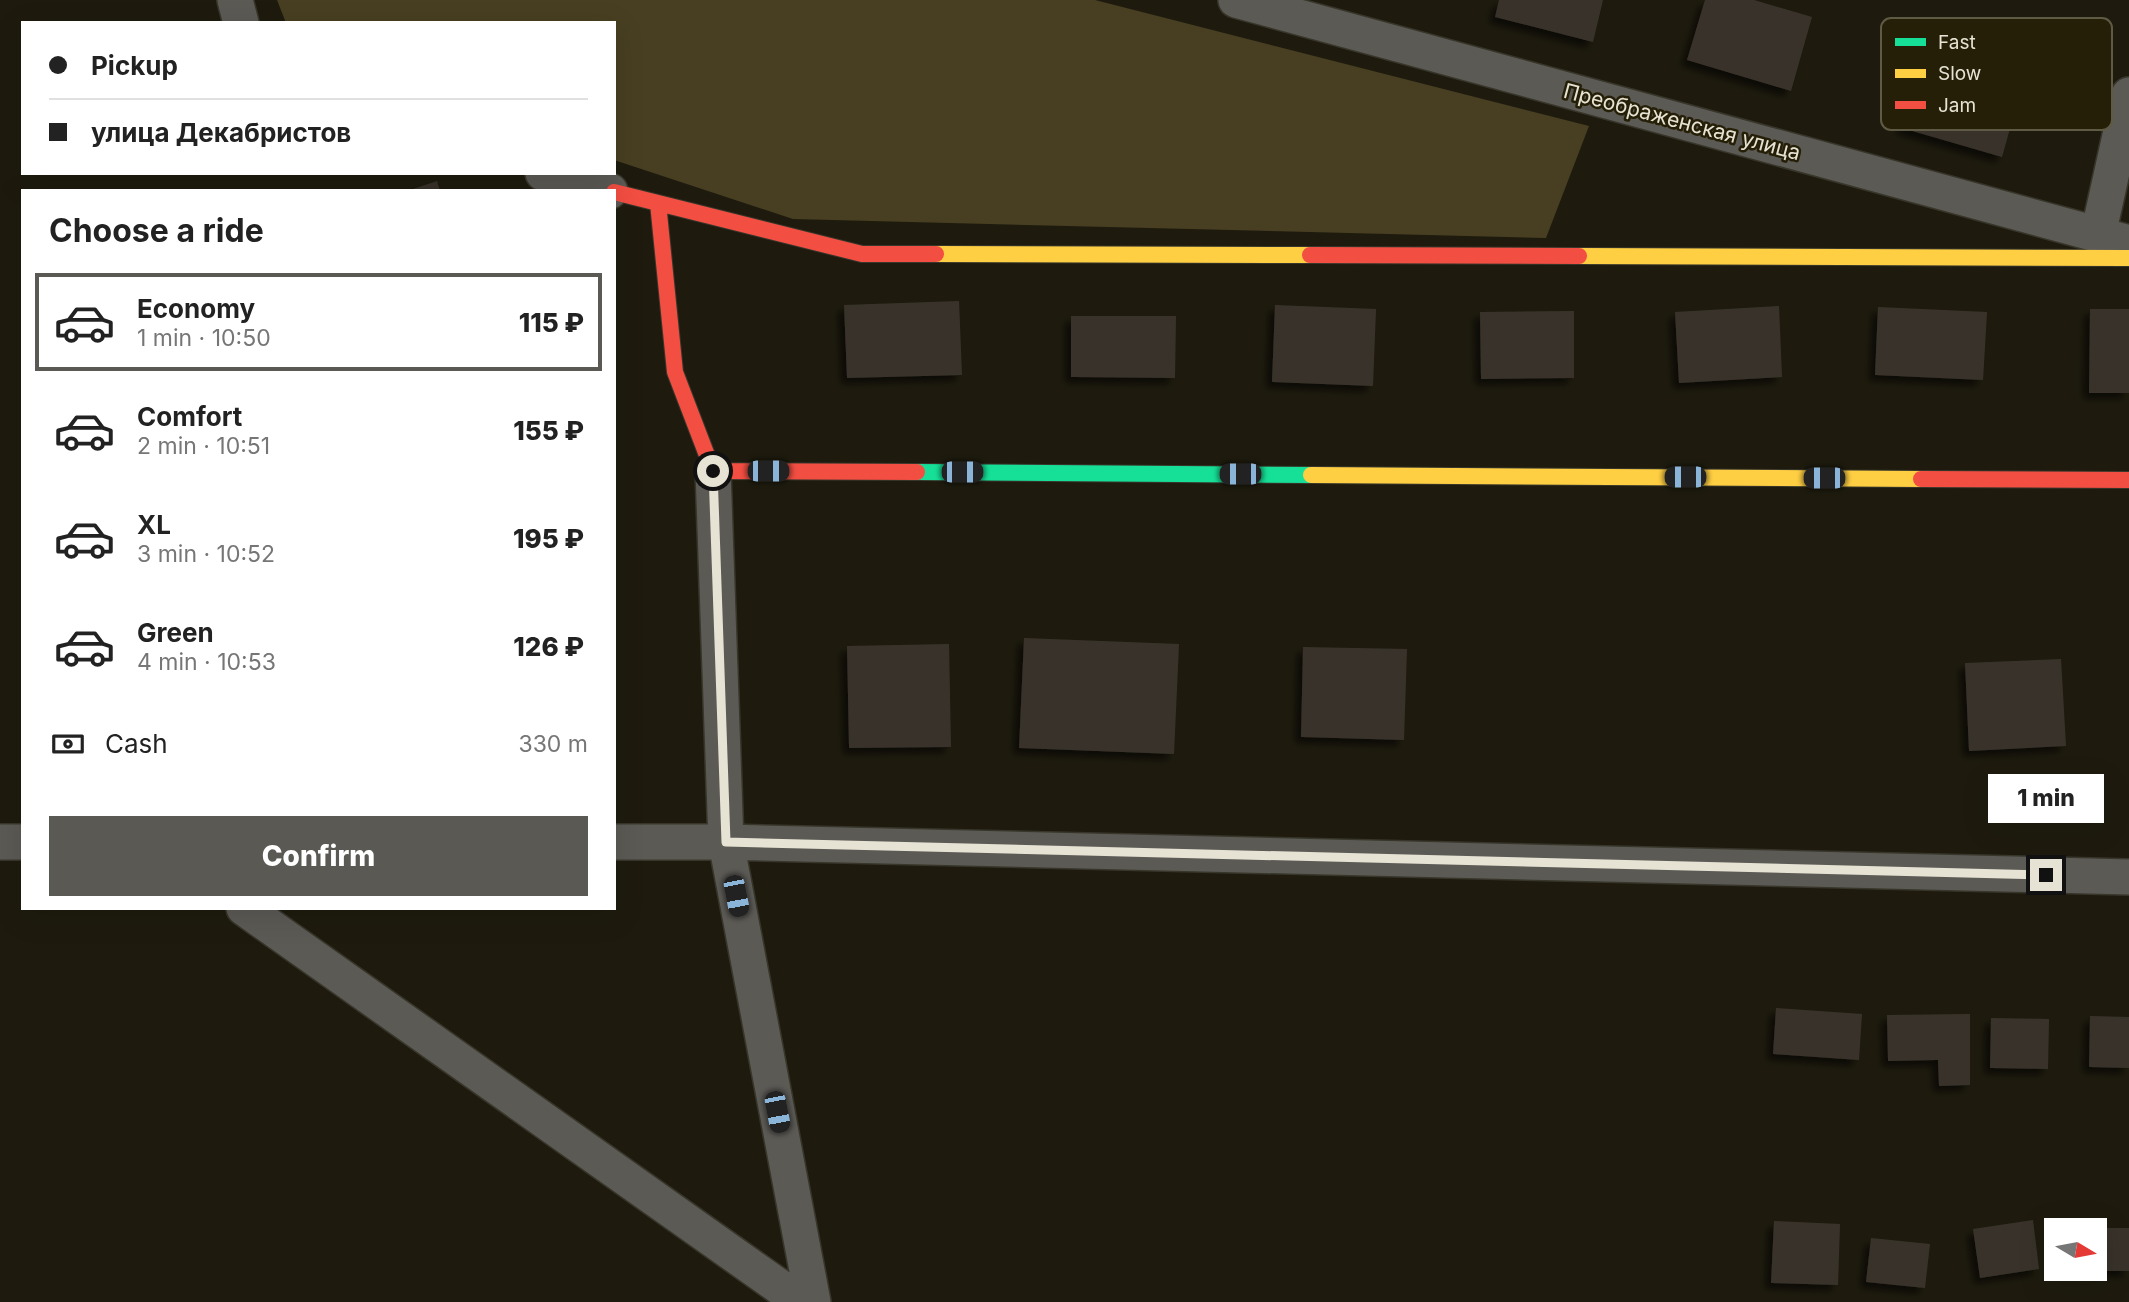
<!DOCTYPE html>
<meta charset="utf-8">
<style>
:root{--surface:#fff;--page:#f6f6f6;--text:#222;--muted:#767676;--line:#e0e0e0;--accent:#5b5953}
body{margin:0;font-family:Inter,sans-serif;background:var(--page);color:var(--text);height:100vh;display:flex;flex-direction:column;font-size:26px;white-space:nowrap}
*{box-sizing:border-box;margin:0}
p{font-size:23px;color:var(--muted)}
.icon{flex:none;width:38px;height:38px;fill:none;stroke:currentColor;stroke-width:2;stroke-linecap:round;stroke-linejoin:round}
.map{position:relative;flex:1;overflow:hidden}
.sheet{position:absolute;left:21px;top:189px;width:595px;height:721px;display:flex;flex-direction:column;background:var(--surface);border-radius:0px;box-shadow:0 7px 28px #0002}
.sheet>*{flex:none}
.top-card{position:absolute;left:21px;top:21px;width:595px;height:154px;border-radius:0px;box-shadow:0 7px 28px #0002;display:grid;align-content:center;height:154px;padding:0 28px;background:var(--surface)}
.needle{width:46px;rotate:100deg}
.controls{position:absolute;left:2044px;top:1218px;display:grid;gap:14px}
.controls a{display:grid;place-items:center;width:63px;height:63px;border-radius:0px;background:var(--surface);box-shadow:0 7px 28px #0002;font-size:35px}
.end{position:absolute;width:32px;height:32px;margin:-16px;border:9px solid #e6e3d4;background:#111;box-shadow:0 0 0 4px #111}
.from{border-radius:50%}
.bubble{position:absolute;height:49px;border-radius:0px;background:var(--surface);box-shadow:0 7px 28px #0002;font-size:23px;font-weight:800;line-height:49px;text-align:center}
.car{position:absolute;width:21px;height:42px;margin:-21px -10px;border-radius:9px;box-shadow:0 0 5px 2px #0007;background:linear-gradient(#222 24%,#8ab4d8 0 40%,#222 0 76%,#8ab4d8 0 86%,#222 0)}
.top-card b{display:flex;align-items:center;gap:24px;height:66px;font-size:26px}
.top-card b+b{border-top:2px solid var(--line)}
.top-card i{width:18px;height:18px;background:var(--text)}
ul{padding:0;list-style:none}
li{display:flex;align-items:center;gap:21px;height:98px;margin:0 14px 10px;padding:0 14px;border:4px solid transparent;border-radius:0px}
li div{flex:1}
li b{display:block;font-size:26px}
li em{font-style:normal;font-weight:800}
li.on{border-color:var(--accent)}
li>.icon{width:63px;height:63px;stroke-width:1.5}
h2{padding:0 28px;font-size:32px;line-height:84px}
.pay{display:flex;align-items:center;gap:18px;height:77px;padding:0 28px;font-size:26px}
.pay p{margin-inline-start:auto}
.button{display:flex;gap:14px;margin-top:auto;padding:14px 28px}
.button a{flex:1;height:80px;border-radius:0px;background:var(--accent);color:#fff;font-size:28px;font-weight:800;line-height:80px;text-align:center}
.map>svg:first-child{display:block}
.green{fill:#483f22}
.building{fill:#39332a;filter:url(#shadow)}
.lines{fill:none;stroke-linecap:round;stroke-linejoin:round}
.street-casing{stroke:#38362b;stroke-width:38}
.fast-casing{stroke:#38362b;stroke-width:18}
.slow-casing{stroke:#38362b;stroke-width:18}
.jam-casing{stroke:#38362b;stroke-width:18}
.street{stroke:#5c5a55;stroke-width:35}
.fast{stroke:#16e098;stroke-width:16}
.slow{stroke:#ffcf43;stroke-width:16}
.jam{stroke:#f24e42;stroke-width:16}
.route{stroke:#e6e3d4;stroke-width:9}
.labels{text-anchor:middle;stroke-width:5;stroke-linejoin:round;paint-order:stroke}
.street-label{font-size:21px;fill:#e6e3d4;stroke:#251f07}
.key{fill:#251f07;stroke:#5f5a44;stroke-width:2}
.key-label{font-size:19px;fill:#e6e3d4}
</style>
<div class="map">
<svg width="2129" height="1302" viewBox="0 0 2129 1302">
<defs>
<filter id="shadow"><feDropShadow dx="-6" dy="6" stdDeviation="3.5" flood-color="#0009"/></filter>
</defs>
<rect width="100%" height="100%" fill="#1e1b0e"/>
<path class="green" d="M277 0H1095L1589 126 1546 238 793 219 614 160V23H286Z"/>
<path class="building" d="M1499 0H1603L1593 42 1495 17Z
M1705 0H1754L1812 17 1791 91 1687 60Z
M1925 50 2024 79 2002 157 1902 128Z
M437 181 440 191H410V190Z
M959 301 962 375 847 378 844 305Z
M1275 305 1376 309 1373 386 1272 382Z
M1779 306 1782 377 1679 383 1675 312Z
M1878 307 1987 312 1983 380 1875 375Z
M2090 309H2129V393H2089Z
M1574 311V378L1481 379 1480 312Z
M1071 316H1176L1175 378 1071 377Z
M1024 638 1179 644 1174 754 1019 748Z
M949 644 951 747 849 748 847 646Z
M1303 647 1407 649 1404 740 1301 737Z
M2061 659 2066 746 1969 751 1965 663Z
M1776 1008 1862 1014 1859 1060 1773 1054Z
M1970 1014V1085L1939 1086 1938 1060 1888 1061 1887 1015Z
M2090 1016 2129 1017V1068L2089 1067Z
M1991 1018 2049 1019 2048 1069 1990 1068Z
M2033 1220 2039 1269 1980 1278 1973 1229Z
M1774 1221 1840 1224 1838 1285 1771 1283Z
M2095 1228H2129V1271H2095Z
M1871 1238 1930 1244 1925 1288 1866 1282Z"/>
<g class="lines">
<defs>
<path id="street" d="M235 0 241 23
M1236 0 2129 243
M543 173 610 191
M2098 235 2129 95
M713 471 726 842 813 1302
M0 842H23
M614 842H726L2129 877
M244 908 801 1302"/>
<path id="fast" d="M917 472 1311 475"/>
<path id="slow" d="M936 254 1310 255
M1579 256 2129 258
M1311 475 1921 479"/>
<path id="jam" d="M614 192 862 254H936
M658 203 675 372 713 471 917 472
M1310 255 1579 256
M1921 479 2129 480"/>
</defs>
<use href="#street" class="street-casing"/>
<use href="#fast" class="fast-casing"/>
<use href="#slow" class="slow-casing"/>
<use href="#jam" class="jam-casing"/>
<use href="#street" class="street"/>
<use href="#fast" class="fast"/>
<use href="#slow" class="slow"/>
<use href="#jam" class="jam"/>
</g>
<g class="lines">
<path class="route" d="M713 471 726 842 2046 875"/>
</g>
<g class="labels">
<g class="street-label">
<text transform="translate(1682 122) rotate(15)" y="7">Преображенская улица</text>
</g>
</g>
<rect x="1881" y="18" width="231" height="112" rx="10" class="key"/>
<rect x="1895" y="38" width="31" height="8" fill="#16e098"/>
<rect x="1895" y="69" width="31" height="9" fill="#ffcf43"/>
<rect x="1895" y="101" width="31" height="8" fill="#f24e42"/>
<g class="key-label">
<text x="1938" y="49">Fast</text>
<text x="1938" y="80">Slow</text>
<text x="1938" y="112">Jam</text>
</g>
</svg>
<div class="controls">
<a><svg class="needle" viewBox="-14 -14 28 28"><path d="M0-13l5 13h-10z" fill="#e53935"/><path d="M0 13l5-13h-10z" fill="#767676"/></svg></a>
</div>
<i class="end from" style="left:713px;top:471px"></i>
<i class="end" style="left:2046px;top:875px"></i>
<div class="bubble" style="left:1988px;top:774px;width:116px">1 min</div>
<i class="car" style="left:768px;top:471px;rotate:90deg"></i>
<i class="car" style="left:962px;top:472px;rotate:90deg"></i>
<i class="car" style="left:1240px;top:474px;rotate:270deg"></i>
<i class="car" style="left:1685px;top:477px;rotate:270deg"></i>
<i class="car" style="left:1824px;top:478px;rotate:270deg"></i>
<i class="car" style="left:736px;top:896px;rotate:169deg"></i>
<i class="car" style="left:777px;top:1112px;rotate:169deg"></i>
<div class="top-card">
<b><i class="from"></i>Pickup</b>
<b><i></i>улица Декабристов</b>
</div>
<section class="sheet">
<h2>Choose a ride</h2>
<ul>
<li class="on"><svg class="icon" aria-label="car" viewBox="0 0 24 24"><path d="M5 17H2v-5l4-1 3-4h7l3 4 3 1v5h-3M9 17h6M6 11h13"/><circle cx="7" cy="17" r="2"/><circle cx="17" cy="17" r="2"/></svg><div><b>Economy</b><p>1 min · 10:50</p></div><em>115 ₽</em></li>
<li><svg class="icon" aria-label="car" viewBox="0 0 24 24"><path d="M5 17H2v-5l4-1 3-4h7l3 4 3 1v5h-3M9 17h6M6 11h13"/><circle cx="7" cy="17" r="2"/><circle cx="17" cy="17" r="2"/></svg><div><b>Comfort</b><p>2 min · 10:51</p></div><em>155 ₽</em></li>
<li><svg class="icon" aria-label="car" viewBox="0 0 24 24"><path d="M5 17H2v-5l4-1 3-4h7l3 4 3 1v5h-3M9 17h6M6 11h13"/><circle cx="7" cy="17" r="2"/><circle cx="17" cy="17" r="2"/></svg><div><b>XL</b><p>3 min · 10:52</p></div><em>195 ₽</em></li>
<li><svg class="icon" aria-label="car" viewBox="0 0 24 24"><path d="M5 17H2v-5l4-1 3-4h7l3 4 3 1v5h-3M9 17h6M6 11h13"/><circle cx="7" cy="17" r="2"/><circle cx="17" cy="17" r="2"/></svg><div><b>Green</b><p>4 min · 10:53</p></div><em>126 ₽</em></li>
</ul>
<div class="pay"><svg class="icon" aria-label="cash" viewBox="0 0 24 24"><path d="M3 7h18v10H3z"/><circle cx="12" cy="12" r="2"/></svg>Cash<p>330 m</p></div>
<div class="button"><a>Confirm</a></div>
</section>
</div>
